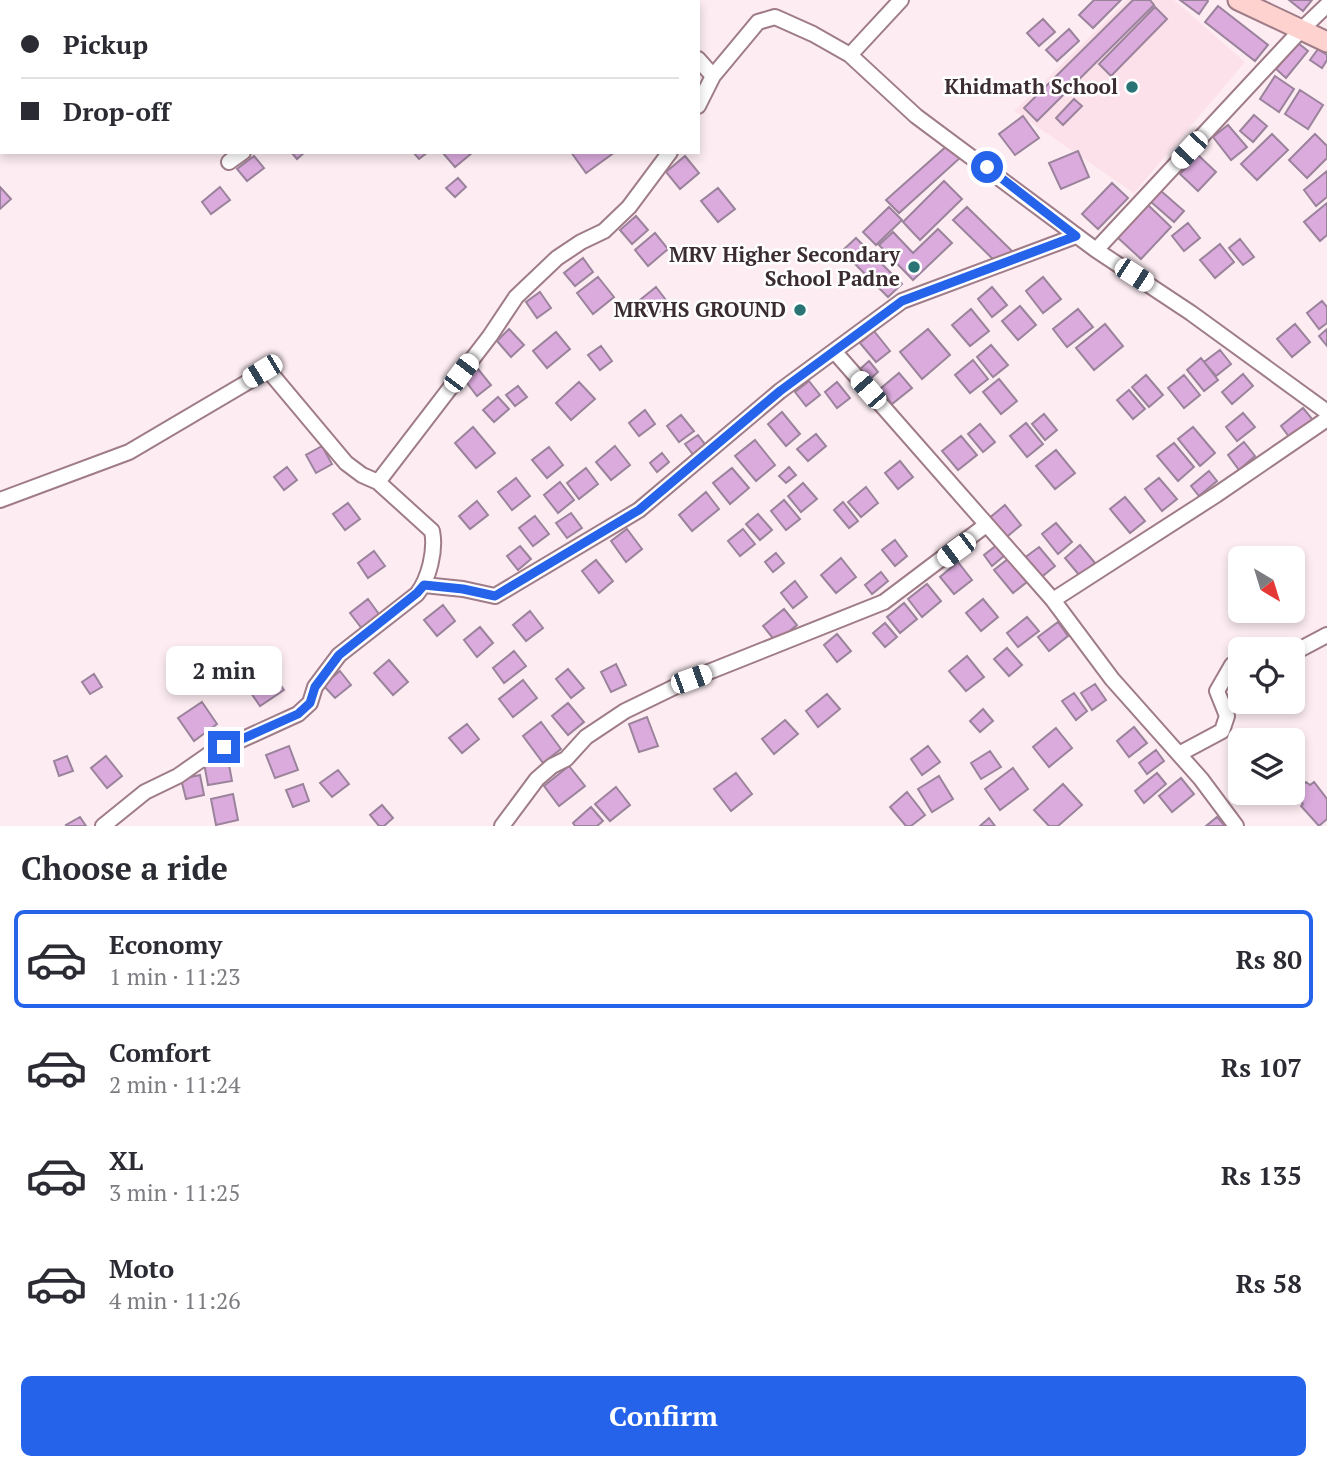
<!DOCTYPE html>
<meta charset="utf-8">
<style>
:root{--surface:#fff;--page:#f7f7f7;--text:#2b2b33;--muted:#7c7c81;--line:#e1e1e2;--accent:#2563eb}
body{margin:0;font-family:"PT Serif",serif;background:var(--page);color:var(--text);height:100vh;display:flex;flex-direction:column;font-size:26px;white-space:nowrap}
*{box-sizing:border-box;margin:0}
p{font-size:23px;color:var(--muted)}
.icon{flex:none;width:38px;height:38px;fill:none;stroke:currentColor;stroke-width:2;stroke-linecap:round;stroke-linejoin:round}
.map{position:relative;height:826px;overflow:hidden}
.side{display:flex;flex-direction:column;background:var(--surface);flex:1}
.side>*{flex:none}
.guide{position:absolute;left:0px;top:0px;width:700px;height:154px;box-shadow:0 4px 10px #0003;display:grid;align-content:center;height:154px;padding:0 21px;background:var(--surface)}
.needle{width:46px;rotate:142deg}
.fabs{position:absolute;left:1228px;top:546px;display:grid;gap:14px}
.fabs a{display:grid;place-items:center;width:77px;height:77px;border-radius:10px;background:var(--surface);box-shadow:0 4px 10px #0003;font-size:35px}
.end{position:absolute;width:32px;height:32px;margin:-16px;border:9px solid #2563eb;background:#fff;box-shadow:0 0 0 4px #fff}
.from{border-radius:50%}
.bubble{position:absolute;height:49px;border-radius:10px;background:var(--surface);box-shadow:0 4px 10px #0003;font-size:23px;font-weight:700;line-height:49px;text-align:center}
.car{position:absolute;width:21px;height:42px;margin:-21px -10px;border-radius:9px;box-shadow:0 0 5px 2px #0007;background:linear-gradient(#fff 24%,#345 0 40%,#fff 0 76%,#345 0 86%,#fff 0)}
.guide b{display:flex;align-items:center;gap:24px;height:66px;font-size:26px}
.guide b+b{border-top:2px solid var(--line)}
.guide i{width:18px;height:18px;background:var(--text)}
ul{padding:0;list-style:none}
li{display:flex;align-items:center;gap:21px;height:98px;margin:0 14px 10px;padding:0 7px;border:4px solid transparent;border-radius:10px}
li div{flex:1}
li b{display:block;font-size:26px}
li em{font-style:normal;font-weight:700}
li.selected{border-color:var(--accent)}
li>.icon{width:63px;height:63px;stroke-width:1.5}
h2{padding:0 21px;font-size:32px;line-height:84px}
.action{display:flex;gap:14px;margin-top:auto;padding:14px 21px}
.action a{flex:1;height:80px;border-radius:10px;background:var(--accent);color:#fff;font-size:28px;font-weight:700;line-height:80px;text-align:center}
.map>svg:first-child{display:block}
.built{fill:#fde1ea}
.building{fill:#dbabdd;stroke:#9b839c;stroke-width:2}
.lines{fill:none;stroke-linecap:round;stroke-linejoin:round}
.minor-casing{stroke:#9f7c87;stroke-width:18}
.secondary-casing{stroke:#9f7c87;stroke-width:23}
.minor{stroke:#fff;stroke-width:14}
.secondary{stroke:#fed3cf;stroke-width:19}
.route{stroke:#2563eb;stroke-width:9}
.poi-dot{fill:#2a7476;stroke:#fff;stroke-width:2.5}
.labels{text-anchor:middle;stroke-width:5;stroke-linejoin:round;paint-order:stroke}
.poi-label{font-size:21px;font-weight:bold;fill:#3a2c31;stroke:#fff;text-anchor:end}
</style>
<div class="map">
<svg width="1327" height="826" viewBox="0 0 1327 826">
<rect width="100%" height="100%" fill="#fdedf2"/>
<path class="built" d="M1127 0H1174L1245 62 1134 193 1014 111Z"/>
<path class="building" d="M438 0H474L476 2H439Z
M1094 0H1121L1093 28 1079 15Z
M1133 0H1150L1154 5 1037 121 1024 108Z
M1180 0H1207L1208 1 1199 14Z
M1289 0H1312L1303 11Z
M1218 6 1268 45 1255 61 1205 22Z
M1155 7 1167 19 1111 76 1099 64Z
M1043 19 1055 32 1039 46 1027 33Z
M1069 29 1079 41 1057 61 1046 50Z
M1298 43 1308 51 1286 78 1276 69Z
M1318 49 1327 55V60L1322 68 1310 60Z
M1275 76 1294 89 1279 112 1260 99Z
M1300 90 1323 105 1308 129 1285 114Z
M1074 99 1082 106 1063 125 1056 118Z
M1254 115 1267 126 1253 142 1240 131Z
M1023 116 1039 138 1015 155 999 134Z
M1228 125 1247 147 1231 160 1213 137Z
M1272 134 1288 150 1257 180 1241 164Z
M1315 134 1327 146V158L1307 178 1289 160Z
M949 144 961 157 899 213 886 200Z
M1078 151 1089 177 1061 189 1049 163Z
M291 152H305L297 159Z
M413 152H428L419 159Z
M442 152H471L472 153 455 167Z
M571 152H615L586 173Z
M1198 155 1216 172 1198 191 1180 174Z
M254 156 264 168 247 181 237 169Z
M685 156 699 173 680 189 666 172Z
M1327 171V197L1316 206 1304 190Z
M458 178 466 187 455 197 446 188Z
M944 181 962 199 920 240 903 222Z
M1112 183 1128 198 1098 229 1082 214Z
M0 187 11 199 0 209Z
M220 187 230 200 211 214 202 202Z
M718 188 735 209 718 222 701 201Z
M1161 191 1184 211 1174 222 1151 202Z
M1327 203V235L1320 241 1304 222Z
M1147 204 1171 227 1141 259 1117 237Z
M889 207 902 220 876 245 863 232Z
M967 207 1012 251 999 265 953 220Z
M636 216 648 230 632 244 620 230Z
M1188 223 1200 238 1184 251 1172 236Z
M938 229 952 243 913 280 879 245 893 232 913 253Z
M655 233 668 249 648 266 635 250Z
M856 238 902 284 888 297 842 251Z
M1240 239 1254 257 1243 265 1229 248Z
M1220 244 1234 262 1215 278 1200 260Z
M583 258 593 272 575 286 564 273Z
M598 277 614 297 593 314 577 293Z
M1043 277 1061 299 1043 313 1026 291Z
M656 287 669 304 653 317 640 300Z
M992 287 1007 305 992 317 978 299Z
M540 292 551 308 537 318 526 302Z
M1322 301 1327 307V323L1319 329 1307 313Z
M1020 306 1036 325 1018 340 1002 321Z
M971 309 989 331 970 346 952 325Z
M1078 309 1093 327 1067 347 1053 329Z
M1105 324 1123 346 1094 370 1076 348Z
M1295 324 1310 342 1292 357 1277 339Z
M509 329 524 345 511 357 497 341Z
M928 329 950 355 922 379 900 352Z
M1327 329V346L1319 336Z
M874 331 890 351 876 362 860 343Z
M556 332 570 349 547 368 533 351Z
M991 345 1008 365 993 377 977 357Z
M601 346 612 361 600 370 588 355Z
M1220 350 1231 364 1216 376 1204 362Z
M1201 358 1218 380 1204 391 1187 370Z
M973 360 988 379 970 393 955 375Z
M869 361 878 372 868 381 859 370Z
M478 369 491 385 477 396 464 379Z
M899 373 912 388 892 404 880 389Z
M1243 374 1253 386 1232 404 1222 392Z
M1146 375 1163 395 1149 407 1132 387Z
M1184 375 1200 395 1184 408 1168 388Z
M999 379 1017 401 1001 414 983 392Z
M809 381 820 395 806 406 795 392Z
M579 382 595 399 571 420 556 403Z
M837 382 850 398 837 408 825 392Z
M518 386 527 397 515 406 506 395Z
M1129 390 1145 409 1133 419 1117 400Z
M498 397 509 409 494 422 483 410Z
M1303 408 1313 420 1290 438 1281 426Z
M645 410 655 424 639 436 629 423Z
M782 412 800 434 786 446 768 424Z
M1243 413 1255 427 1237 441 1226 427Z
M1044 414 1057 430 1045 440 1032 424Z
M681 415 694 431 679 442 667 426Z
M1026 423 1043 444 1027 457 1010 436Z
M980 424 995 442 983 452 968 434Z
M473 427 495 453 476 468 455 443Z
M1193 427 1215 453 1200 466 1178 439Z
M816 434 826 446 808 461 797 449Z
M698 435 707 447 694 456 685 444Z
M961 436 977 455 958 470 942 451Z
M755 440 775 465 756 481 735 456Z
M1244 442 1255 456 1239 470 1228 455Z
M1174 443 1194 467 1178 481 1157 456Z
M322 446 332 464 316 473 306 455Z
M615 446 630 465 611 480 596 462Z
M549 447 563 465 547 478 532 460Z
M1056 450 1075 473 1055 489 1036 466Z
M662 453 669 462 657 472 650 463Z
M900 461 913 477 898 489 885 473Z
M287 467 297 480 284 490 274 477Z
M789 467 796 475 786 483 779 476Z
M586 468 598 484 579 499 567 483Z
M732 468 749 488 730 504 713 483Z
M1209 471 1217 481 1199 496 1191 486Z
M516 478 530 496 512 510 498 492Z
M1159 478 1177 499 1162 511 1145 489Z
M560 482 574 500 558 513 544 495Z
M803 483 817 499 801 512 788 496Z
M866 487 878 503 861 517 848 502Z
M706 492 719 509 692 531 679 515Z
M1125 497 1145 521 1130 533 1110 509Z
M784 500 800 519 786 530 771 511Z
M477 501 488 515 470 529 459 516Z
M843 502 858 521 849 528 834 510Z
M348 503 360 519 345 530 333 514Z
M1005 505 1021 525 1003 540 987 520Z
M571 513 582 528 567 538 556 523Z
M758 514 772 530 760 540 746 524Z
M535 516 549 534 533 546 519 528Z
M1056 523 1072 542 1058 554 1042 534Z
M627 529 642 549 626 562 611 541Z
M743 529 755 544 740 556 728 541Z
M895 540 907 556 895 566 882 550Z
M997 545 1005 555 992 566 984 555Z
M1080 545 1095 563 1080 576 1065 558Z
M520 546 531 559 518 570 507 556Z
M1039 547 1055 566 1039 579 1023 559Z
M374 551 385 566 368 578 358 563Z
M776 553 784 563 773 572 765 562Z
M841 558 856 577 836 593 821 575Z
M1008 559 1027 582 1013 593 994 570Z
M596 560 613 581 599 593 582 571Z
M958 562 972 580 954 594 940 577Z
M881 572 888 581 872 594 865 585Z
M795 581 807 597 793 608 781 593Z
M927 584 941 601 922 617 908 599Z
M368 599 381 617 363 630 350 613Z
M983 599 998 617 981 631 966 613Z
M904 603 917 619 900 633 887 617Z
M443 605 455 621 437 636 424 620Z
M784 609 797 625 776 642 763 626Z
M530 611 543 628 526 641 513 625Z
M1027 617 1039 631 1018 647 1007 633Z
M1058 622 1068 636 1049 651 1038 637Z
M885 623 897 637 885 647 873 633Z
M480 627 493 643 477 657 464 640Z
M837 634 851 651 837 662 824 645Z
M1007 648 1022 665 1009 676 994 659Z
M514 651 526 666 504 683 493 668Z
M967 656 984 677 966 691 949 671Z
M389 660 408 682 393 695 374 673Z
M266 664 284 690 260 706 242 680Z
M616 664 626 685 611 692 601 672Z
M568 669 584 688 571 698 556 679Z
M340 671 351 685 335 698 323 685Z
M94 674 102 687 90 694 82 682Z
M523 680 537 698 513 717 499 699Z
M1095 684 1106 700 1092 710 1081 693Z
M1074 693 1087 711 1076 720 1062 701Z
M827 694 840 709 818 727 806 711Z
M202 702 217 724 194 741 178 718Z
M568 703 584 722 568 735 552 716Z
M983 709 993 721 980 732 970 721Z
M647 717 658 746 639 752 629 724Z
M785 720 798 734 774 754 762 739Z
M541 722 561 749 543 763 523 736Z
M467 724 479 739 462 753 449 738Z
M1134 727 1147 743 1129 757 1117 741Z
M1056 728 1072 748 1049 767 1033 747Z
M289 746 298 770 275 778 266 755Z
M928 746 940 762 922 775 911 759Z
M1156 750 1164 761 1147 774 1139 763Z
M990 751 1001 767 981 779 971 763Z
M67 756 73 771 59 776 54 761Z
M106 756 122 776 107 788 91 768Z
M228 759 232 781 208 785 204 763Z
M569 766 585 786 559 806 544 786Z
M1013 768 1028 789 1000 810 985 789Z
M338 770 349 784 332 797 320 783Z
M736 773 752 794 731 811 714 789Z
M1157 773 1166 784 1144 803 1135 791Z
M200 775 204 795 186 799 181 779Z
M939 776 953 799 932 812 918 789Z
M1181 778 1194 794 1172 812 1159 796Z
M1306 782 1310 785 1314 782 1327 799V819L1319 826 1301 806 1303 804 1294 792Z
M303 784 309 801 293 807 286 790Z
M1063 784 1082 805 1058 826H1049L1034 810Z
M616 787 630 805 610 821 595 804Z
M907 792 925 815 911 826H906L890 807Z
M233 794 238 820 216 825 211 799Z
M382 805 393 818 384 826H379L370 815Z
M591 807 603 821 597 826H575L573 823Z
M80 817 86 826H67L66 825Z
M1217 817 1225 826H1206Z
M989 818 995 826H980Z"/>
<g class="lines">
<defs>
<path id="minor" d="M286 0 287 2
M647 0 649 2
M400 2 402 0
M850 55 901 0
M698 59 713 76
M698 106 713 76 758 22 775 17 813 34 850 55 916 116 1096 250 1191 313 1327 412
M229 162 243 152
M1096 250 1300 31 1327 5
M834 351 1053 600 1112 679 1201 779 1236 826
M0 500 129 452 268 370 346 463 362 475 378 482
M424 585 463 589 495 596 639 510 780 391 902 301 1076 236
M1053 600 1216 495 1327 419
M1293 653 1327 635
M1179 754 1222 731 1227 716 1217 691 1232 665 1241 661
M103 826 145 792 178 776 208 755 298 714 310 703 315 687 339 655 417 594C429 579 436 550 432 531L378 482 490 336 516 297 557 258 581 242 604 231 629 207 670 152
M502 826 537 779 552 766 566 759 586 737 625 711 691 679 884 602 986 525"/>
<path id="secondary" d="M1238 0 1327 42"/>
</defs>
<use href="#minor" class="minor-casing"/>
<use href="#secondary" class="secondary-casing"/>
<use href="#minor" class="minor"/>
<use href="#secondary" class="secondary"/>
</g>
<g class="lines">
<path class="route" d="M224 747 298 714 310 703 315 687 339 655 417 593 424 585 463 589 495 596 639 510 780 391 902 301 1076 236 987 167"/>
</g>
<g class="poi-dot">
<circle cx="1132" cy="87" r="7"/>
<circle cx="914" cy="267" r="7"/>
<circle cx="800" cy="310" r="7"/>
</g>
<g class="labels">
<g class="poi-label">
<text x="1118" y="94">Khidmath School</text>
<text x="900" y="262">MRV Higher Secondary<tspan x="900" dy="24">School Padne</tspan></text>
<text x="786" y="317">MRVHS GROUND</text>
</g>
</g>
</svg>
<div class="fabs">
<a><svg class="needle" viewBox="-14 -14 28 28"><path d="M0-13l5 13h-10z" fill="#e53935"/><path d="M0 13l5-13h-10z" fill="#7c7c81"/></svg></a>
<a><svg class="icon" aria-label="locate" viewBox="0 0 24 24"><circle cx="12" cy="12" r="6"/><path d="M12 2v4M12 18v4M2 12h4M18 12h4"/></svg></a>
<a><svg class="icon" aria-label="layers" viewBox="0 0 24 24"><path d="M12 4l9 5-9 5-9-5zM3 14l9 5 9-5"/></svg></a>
</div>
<i class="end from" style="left:987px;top:167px"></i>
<i class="end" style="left:224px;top:747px"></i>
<div class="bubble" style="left:166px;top:646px;width:116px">2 min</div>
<i class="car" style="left:1189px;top:150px;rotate:223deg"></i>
<i class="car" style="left:1134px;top:275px;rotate:123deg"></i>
<i class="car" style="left:262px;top:371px;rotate:239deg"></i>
<i class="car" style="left:461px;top:373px;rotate:37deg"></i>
<i class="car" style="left:868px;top:390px;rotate:319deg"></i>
<i class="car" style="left:956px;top:550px;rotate:233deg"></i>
<i class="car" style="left:691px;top:679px;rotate:70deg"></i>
<div class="guide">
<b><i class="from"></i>Pickup</b>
<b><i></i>Drop-off</b>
</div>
</div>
<section class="side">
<h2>Choose a ride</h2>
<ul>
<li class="selected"><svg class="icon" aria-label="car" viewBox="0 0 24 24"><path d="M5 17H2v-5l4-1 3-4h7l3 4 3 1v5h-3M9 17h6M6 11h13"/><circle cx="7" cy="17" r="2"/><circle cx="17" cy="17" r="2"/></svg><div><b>Economy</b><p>1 min · 11:23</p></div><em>Rs 80</em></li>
<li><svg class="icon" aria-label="car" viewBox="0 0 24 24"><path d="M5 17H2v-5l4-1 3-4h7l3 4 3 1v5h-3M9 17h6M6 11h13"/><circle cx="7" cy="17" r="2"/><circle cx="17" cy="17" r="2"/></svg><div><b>Comfort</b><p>2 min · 11:24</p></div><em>Rs 107</em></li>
<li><svg class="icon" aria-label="car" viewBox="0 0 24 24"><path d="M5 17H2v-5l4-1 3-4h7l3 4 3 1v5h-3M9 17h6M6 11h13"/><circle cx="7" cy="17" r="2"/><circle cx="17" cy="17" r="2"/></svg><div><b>XL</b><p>3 min · 11:25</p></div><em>Rs 135</em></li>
<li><svg class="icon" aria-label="car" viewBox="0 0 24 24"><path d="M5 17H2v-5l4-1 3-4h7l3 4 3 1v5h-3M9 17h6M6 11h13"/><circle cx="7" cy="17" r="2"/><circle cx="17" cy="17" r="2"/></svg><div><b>Moto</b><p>4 min · 11:26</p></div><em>Rs 58</em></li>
</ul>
<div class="action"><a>Confirm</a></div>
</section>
